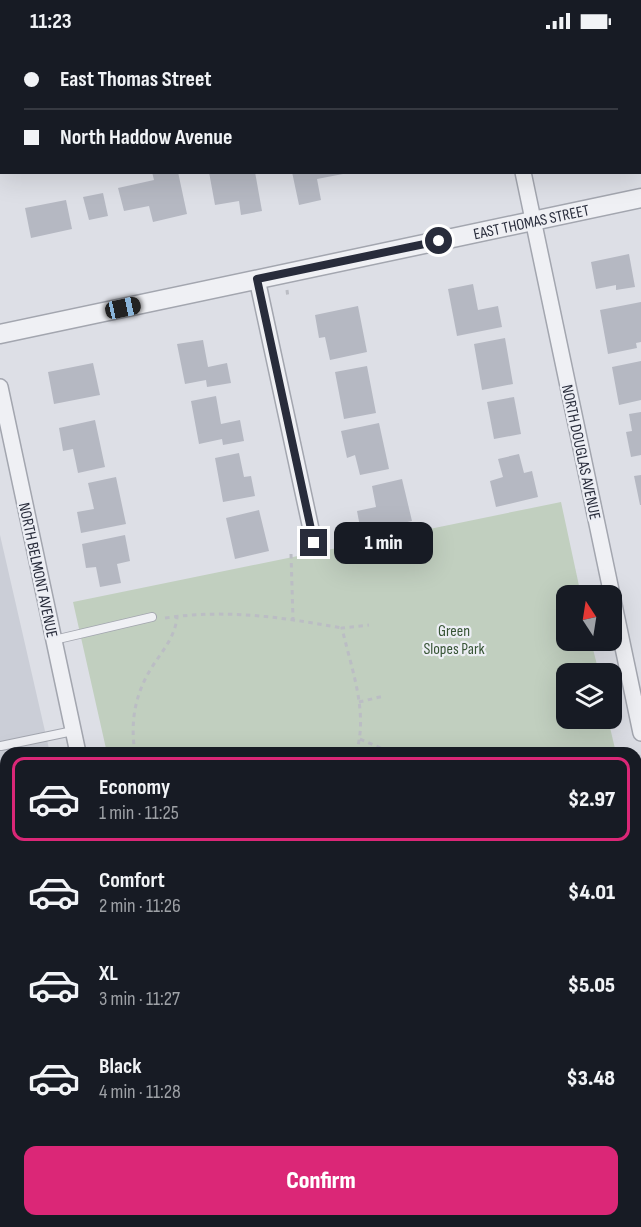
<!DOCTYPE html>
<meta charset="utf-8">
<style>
:root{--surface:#171b24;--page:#20242c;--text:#f1f3f6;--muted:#9ea1a6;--line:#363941;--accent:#db2777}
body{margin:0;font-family:"Sofia Sans Condensed",sans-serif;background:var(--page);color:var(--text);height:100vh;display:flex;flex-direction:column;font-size:22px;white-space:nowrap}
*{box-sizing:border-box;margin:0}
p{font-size:20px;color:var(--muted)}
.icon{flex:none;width:33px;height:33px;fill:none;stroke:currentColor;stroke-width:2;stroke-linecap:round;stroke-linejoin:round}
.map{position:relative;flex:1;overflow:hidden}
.details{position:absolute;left:0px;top:705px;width:642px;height:480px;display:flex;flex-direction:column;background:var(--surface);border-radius:18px 18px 0 0;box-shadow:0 6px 24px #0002}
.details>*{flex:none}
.hud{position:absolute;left:0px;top:0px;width:642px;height:132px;box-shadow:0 6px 24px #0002;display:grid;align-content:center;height:132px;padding:0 24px;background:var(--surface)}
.needle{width:39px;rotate:348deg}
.buttons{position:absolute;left:556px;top:543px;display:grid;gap:12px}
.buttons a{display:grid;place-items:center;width:66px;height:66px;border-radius:12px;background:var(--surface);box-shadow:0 6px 24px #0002;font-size:30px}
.end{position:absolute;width:27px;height:27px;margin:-14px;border:8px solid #282c3b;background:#fff;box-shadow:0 0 0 3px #fff}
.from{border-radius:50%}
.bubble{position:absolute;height:42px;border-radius:12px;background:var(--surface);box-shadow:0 6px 24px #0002;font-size:20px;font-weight:800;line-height:42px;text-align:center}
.car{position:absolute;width:18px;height:36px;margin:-18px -9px;border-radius:8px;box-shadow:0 0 4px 2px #0007;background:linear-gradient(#222 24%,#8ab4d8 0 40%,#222 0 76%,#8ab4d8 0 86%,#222 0)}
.hud b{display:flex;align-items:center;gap:21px;height:57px;font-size:22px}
.hud b+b{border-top:2px solid var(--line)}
.hud i{width:15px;height:15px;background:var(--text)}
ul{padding:10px 0 0;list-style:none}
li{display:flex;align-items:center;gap:18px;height:84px;margin:0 12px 9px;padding:0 12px;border:3px solid transparent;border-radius:12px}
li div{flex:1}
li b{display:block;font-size:22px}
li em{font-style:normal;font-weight:800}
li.active{border-color:var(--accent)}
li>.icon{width:54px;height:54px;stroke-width:1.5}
.primary-button{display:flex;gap:12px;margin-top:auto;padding:12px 24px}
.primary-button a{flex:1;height:69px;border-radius:12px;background:var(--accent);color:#fff;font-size:24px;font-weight:800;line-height:69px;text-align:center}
.status{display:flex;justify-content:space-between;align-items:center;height:42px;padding:0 30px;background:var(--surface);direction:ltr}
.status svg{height:16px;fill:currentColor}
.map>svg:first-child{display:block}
.built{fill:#cbced7}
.green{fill:#c1cfbf}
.building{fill:#b5b8c2}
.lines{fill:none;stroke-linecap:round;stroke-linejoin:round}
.service-casing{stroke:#a3a6af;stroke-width:10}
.minor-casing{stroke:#a3a6af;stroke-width:18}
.tertiary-casing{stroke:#a3a6af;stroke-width:21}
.path{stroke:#bbbdc4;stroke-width:3;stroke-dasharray:4.5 4.5;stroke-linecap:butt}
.service{stroke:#eff0f4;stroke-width:8}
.minor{stroke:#eff0f4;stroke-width:15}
.tertiary{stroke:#eff0f4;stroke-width:18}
.route{stroke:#282c3b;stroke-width:8}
.labels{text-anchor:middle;stroke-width:4.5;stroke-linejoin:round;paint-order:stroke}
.street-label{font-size:16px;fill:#282c3b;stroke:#eceef4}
.park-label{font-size:16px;fill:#385536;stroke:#eceef4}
</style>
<div class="status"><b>11:23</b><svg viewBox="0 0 49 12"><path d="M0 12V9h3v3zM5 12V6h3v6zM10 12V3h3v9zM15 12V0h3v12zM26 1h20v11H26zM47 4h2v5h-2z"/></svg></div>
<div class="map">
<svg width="641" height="1185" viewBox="0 0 641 1185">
<rect width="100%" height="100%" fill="#dddfe6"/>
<path class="built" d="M0 493 50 711H6V1003L0 1004Z
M636 805 641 829V954L636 955Z
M205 1179H321L322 1185H206Z"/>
<path class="green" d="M561 460 581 553 567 554V598L591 599 599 631 567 632V676L608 677 616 711H107L73 560Z
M6 802V997L0 998V804Z"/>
<path class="building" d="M152 130H178L187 172 153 180 149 164 124 169 118 146 154 138Z
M209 130H255L262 169 241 173 239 159 215 163Z
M292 130H343V132L317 137 321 158 299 163Z
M103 151 108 174 89 178 83 155Z
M66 158 72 187 31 196 25 166Z
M629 212 635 245 616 248V243L596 247 591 220Z
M473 242 478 268 498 264 502 285 457 294 448 247Z
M641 260V300L636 301 637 306 608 312 600 268Z
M358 264 367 310 330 318 325 295 319 296 315 273Z
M505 296 513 342 482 348 474 302Z
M203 298 208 325 227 321 231 341 207 345 206 338 185 342 177 302Z
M641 319V358L619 363 612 325Z
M93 321 100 353 54 362 48 330Z
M367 324 376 371 344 377 335 330Z
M216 354 221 382 240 378 244 399 223 403 222 397 199 402 191 359Z
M514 355 521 392 494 397 487 360Z
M641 370V413L631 415 626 390 632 389 629 372Z
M95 378 105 425 78 431 73 407 63 409 59 386Z
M379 381 389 427 360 433 355 413 347 416 341 389Z
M239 411 244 435 251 434 255 454 223 460 215 416Z
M519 412 524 431 532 429 538 455 496 465 490 439 503 435 498 417Z
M641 433V463H640L634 434Z
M116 435 126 482 81 491 77 470 94 467 88 441Z
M402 437 412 479 361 490 357 469 376 465 372 444Z
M259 468 269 509 235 517 226 476Z
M125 493 130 519 117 522 121 541 100 545 96 525 86 526 82 502Z
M641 988V1009L636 1010V989Z
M641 1028V1080L637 1081 636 1029Z
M641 1096V1124H640L636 1097Z
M349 1179H391L392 1185H350Z"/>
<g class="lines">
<defs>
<path id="service" d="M54 598 152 575
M1 704 73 689"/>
<path id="minor" d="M493 0 494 2
M523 130 641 691
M257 237 314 501
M0 345 78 711
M177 1179 178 1185
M448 1185V1179"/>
<g id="tertiary">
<path id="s1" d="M0 292 641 156"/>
</g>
</defs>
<use href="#service" class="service-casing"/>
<use href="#minor" class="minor-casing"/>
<use href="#tertiary" class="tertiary-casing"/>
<path class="path" d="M287 248 288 256
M291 512 293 577
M165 576C228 567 280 575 342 586
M359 660 384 654
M360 697 392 711
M135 711C130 679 135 652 152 625 163 608 175 595 177 575
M356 711C369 671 351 626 342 586L369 583
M636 715 641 714"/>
<use href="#service" class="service"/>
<use href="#minor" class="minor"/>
<use href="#tertiary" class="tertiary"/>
</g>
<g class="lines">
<path class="route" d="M314 501 257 237 439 199"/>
</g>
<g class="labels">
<g class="street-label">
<text dy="6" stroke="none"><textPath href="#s1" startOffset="543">EAST THOMAS STREET</textPath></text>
<text transform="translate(582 410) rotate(78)" y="6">NORTH DOUGLAS AVENUE</text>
<text transform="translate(39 528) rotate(78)" y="6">NORTH BELMONT AVENUE</text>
</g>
<g class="park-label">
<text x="454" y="594">Green<tspan x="454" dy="18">Slopes Park</tspan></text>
</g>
</g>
</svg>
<div class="buttons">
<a><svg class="needle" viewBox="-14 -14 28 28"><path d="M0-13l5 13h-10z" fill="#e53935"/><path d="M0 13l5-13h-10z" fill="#9ea1a6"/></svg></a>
<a><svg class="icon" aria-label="layers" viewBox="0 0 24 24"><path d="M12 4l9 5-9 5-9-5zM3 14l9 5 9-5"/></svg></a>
</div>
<i class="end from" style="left:439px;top:199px"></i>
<i class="end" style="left:314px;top:501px"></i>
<div class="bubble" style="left:334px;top:480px;width:99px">1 min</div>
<i class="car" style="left:123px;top:266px;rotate:78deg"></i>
<div class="hud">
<b><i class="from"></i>East Thomas Street</b>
<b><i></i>North Haddow Avenue</b>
</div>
<section class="details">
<ul>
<li class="active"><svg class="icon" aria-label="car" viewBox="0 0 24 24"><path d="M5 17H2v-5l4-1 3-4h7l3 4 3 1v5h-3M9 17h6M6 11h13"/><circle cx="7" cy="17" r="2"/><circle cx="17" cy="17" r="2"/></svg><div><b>Economy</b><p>1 min · 11:25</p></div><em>$2.97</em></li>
<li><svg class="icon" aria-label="car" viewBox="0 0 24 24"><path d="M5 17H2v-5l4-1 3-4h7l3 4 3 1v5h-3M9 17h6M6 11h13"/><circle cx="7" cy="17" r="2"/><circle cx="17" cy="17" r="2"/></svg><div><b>Comfort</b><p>2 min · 11:26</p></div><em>$4.01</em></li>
<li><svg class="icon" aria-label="car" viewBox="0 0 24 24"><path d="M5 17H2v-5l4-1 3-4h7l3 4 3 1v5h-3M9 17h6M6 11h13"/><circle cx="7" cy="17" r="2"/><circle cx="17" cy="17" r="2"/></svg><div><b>XL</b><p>3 min · 11:27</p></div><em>$5.05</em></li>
<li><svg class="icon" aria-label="car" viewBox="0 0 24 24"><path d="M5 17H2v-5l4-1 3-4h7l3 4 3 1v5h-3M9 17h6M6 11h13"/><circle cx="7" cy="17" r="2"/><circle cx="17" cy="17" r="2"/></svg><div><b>Black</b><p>4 min · 11:28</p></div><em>$3.48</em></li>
</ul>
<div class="primary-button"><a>Confirm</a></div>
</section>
</div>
